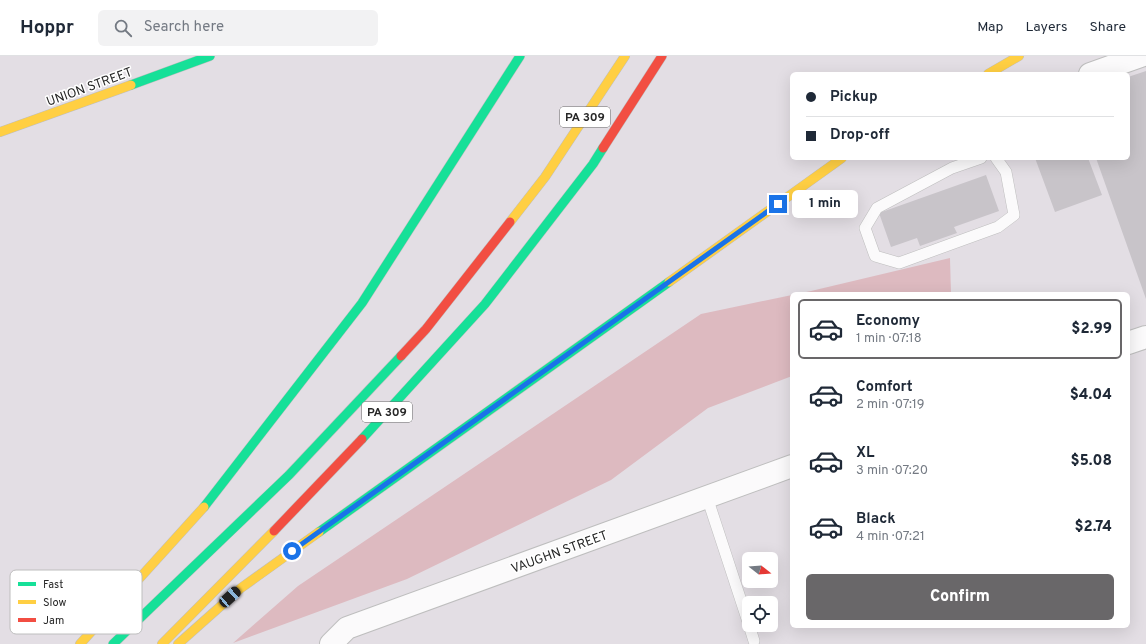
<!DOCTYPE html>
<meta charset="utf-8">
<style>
:root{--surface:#fff;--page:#f2f2f3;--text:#1f2937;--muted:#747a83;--line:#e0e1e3;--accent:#696769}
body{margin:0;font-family:Overpass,sans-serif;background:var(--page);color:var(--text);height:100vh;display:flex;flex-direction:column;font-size:15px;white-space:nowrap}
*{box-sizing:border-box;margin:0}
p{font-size:13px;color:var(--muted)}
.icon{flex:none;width:22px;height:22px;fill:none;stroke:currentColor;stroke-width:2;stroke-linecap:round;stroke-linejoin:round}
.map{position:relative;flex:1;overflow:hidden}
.drawer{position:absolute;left:790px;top:236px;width:340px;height:336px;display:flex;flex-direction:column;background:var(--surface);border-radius:6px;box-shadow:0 4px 16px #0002}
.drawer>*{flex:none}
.guide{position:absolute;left:790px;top:16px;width:340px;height:88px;border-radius:6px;box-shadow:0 4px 16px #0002;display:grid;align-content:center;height:88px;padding:0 16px;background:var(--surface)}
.needle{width:26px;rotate:107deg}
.controls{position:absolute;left:742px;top:496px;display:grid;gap:8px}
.controls a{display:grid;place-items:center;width:36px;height:36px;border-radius:6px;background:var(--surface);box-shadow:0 4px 16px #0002;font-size:20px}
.end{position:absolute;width:18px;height:18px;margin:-9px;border:5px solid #1a73e8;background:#fff;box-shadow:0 0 0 2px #fff}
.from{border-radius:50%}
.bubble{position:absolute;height:28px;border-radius:6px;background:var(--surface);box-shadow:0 4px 16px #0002;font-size:13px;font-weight:800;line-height:28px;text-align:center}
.car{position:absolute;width:12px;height:24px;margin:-12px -6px;border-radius:5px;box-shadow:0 0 3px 1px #0007;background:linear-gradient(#222 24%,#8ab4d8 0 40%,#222 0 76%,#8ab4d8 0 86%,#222 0)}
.guide b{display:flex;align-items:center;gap:14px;height:38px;font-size:15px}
.guide b+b{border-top:1px solid var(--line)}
.guide i{width:10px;height:10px;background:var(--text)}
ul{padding:7px 0 0;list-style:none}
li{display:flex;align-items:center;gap:12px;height:60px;margin:0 8px 6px;padding:0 8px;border:2px solid transparent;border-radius:6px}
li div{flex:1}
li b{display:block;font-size:15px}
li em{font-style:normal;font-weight:800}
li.current{border-color:var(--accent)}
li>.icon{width:36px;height:36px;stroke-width:1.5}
.primary-button{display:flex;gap:8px;margin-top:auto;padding:8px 16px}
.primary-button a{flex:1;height:46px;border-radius:6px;background:var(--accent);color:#fff;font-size:16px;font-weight:800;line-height:46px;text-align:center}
header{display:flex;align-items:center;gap:24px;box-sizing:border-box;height:56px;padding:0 20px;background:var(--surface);border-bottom:1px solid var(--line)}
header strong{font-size:19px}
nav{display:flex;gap:22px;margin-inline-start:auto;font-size:14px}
.search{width:280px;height:36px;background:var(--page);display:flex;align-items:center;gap:10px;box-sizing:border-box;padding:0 14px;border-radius:6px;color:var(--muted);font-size:15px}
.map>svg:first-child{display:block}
.green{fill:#ddbac0}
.building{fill:#c8c4c9}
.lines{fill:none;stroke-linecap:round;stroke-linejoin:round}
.lane-casing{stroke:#bebebe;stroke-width:12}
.street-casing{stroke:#bebebe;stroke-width:24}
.fast-casing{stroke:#bebebe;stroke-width:10}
.slow-casing{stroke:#bebebe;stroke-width:10}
.jam-casing{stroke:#bebebe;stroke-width:10}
.lane{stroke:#fbfafb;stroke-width:11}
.street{stroke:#fbfafb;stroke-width:22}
.fast{stroke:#16e098;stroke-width:9}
.slow{stroke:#ffcf43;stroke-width:9}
.jam{stroke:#f24e42;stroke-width:9}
.route{stroke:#1a73e8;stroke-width:5}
.labels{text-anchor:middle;stroke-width:3;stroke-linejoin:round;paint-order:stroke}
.shield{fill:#fff;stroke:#686868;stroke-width:1}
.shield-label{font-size:12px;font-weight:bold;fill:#272727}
.street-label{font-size:13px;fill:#272727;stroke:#fff}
.key{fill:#fff;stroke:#bebebe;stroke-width:1}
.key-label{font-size:11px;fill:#272727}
</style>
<header>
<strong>Hoppr</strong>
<div class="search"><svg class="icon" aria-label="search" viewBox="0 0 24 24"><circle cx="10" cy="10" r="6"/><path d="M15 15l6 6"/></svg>Search here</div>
<nav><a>Map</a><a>Layers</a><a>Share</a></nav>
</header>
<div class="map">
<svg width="1146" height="588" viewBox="0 0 1146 588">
<rect width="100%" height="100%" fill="#e3dee4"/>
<path class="green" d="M950 202 951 238H796L811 235Z
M792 239V320L708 352 611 424 407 523 233 587 298 530 701 258Z"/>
<path class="building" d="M1146 15V243L1096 102H1128V21Z
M1035 102H1088L1102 139 1055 156Z
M986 119 999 155 954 171 957 177 920 190 917 182 891 191 879 157Z"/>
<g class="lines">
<defs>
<path id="lane" d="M981 102 952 112 877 152 865 172 875 200 899 207 998 171 1014 159 1006 116 996 102
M707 441 749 569
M749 569 754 585"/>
<path id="street" d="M1090 18 1141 0
M1128 287 1146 281
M331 588 347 572 792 410"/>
<path id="fast" d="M131 29 210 0
M362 383 485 248 593 108 603 92
M204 451 362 247 520 0
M319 476 669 226
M113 588 289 419 401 300"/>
<path id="slow" d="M988 18 1019 0
M0 76 131 29
M510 166 545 121 625 0
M669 226 842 102
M80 588 204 451
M162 588 274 475
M178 588 241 532 319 476"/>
<path id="jam" d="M603 92 662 0
M401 300 426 273 510 166
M274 475 362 383"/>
</defs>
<use href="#lane" class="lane-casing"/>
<use href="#street" class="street-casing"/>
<use href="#fast" class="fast-casing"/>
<use href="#slow" class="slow-casing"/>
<use href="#jam" class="jam-casing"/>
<use href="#lane" class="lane"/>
<use href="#street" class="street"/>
<use href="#fast" class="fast"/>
<use href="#slow" class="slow"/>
<use href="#jam" class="jam"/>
</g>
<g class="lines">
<path class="route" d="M292 495 778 148"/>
</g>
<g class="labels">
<g class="shield">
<rect x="560" y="51" width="50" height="20" rx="3"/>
<rect x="362" y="346" width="50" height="20" rx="3"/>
</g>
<g class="shield-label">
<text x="585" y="65">PA 309</text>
<text x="387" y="360">PA 309</text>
</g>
<g class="street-label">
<text transform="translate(89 30) rotate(-20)" y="5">UNION STREET</text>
<text transform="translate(559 495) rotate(-20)" y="5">VAUGHN STREET</text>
</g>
</g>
<rect x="10" y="514" width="132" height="64" rx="6" class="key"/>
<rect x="18" y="526" width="18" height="4" fill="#16e098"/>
<rect x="18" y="544" width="18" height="4" fill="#ffcf43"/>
<rect x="18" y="562" width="18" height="4" fill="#f24e42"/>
<g class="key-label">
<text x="43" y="532">Fast</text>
<text x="43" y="550">Slow</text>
<text x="43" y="568">Jam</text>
</g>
</svg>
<div class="controls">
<a><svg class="needle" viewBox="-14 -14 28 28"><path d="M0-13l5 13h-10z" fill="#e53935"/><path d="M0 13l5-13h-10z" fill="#747a83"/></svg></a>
<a><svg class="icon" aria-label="locate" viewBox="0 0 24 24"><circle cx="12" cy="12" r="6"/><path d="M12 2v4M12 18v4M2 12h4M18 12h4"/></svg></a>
</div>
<i class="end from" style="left:292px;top:495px"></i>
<i class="end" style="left:778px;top:148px"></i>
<div class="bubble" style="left:792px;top:134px;width:66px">1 min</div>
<i class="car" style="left:230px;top:541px;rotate:48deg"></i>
<div class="guide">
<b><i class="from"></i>Pickup</b>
<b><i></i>Drop-off</b>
</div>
<section class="drawer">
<ul>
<li class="current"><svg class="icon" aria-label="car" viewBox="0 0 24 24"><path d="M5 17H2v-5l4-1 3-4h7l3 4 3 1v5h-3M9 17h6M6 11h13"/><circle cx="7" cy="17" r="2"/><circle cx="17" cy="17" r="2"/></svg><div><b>Economy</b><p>1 min · 07:18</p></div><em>$2.99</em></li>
<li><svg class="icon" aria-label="car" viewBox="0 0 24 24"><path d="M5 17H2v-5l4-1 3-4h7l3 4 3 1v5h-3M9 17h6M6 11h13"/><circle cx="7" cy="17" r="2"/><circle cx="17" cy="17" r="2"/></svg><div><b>Comfort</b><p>2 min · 07:19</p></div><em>$4.04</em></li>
<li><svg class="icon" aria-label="car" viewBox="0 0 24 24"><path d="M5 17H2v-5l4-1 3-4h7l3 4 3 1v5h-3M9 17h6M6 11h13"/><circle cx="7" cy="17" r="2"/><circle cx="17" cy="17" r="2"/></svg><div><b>XL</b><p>3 min · 07:20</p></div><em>$5.08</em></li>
<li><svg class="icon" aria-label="car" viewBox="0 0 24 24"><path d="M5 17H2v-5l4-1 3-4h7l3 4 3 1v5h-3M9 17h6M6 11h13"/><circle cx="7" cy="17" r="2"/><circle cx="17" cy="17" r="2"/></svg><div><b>Black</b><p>4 min · 07:21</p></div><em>$2.74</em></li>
</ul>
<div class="primary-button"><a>Confirm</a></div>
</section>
</div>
